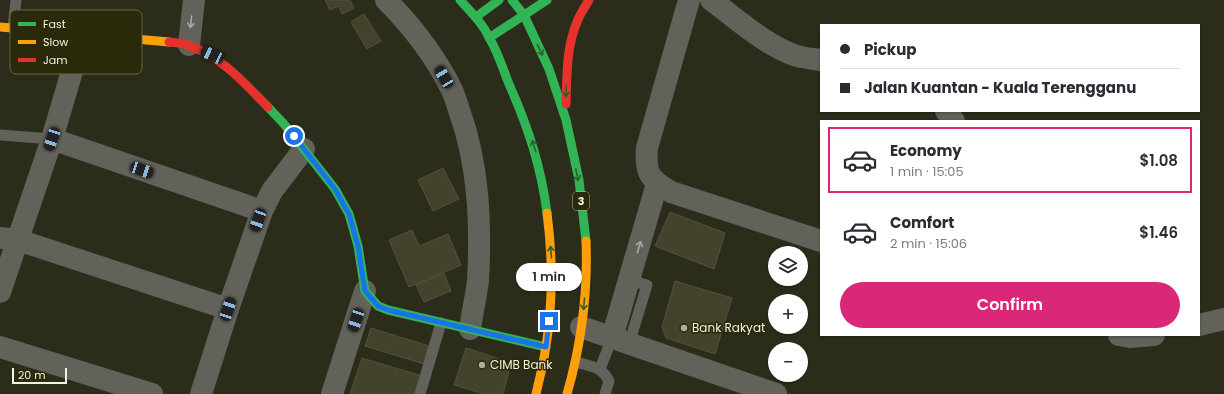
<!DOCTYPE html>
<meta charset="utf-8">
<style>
:root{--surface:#fff;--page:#f2f2f3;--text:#2b2b33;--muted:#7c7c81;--line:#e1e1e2;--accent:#db2777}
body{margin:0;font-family:Poppins,sans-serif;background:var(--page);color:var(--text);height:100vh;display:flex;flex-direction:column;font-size:15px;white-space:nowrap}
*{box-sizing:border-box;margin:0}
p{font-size:13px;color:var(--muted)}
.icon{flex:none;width:22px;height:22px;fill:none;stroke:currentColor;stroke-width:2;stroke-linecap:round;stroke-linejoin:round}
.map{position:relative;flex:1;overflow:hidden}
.drawer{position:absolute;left:820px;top:120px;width:380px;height:216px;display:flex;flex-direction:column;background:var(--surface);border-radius:0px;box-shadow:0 1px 3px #0004}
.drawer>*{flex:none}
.top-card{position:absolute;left:820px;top:24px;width:380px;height:88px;border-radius:0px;box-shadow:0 1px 3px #0004;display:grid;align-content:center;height:88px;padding:0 20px;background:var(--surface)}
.controls{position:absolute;left:768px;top:246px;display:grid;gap:8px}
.controls a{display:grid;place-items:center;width:40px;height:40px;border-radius:50%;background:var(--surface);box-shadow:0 1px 3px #0004;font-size:20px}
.scale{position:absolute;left:12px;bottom:10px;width:55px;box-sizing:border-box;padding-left:4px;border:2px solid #f3f3e0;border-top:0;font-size:11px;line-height:14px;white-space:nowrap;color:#f3f3e0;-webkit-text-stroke:3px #2a2909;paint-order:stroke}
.end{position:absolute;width:18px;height:18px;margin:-9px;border:5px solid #1a73e8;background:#fff;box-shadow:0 0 0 2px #fff}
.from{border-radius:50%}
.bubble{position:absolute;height:28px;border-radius:14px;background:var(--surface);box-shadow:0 1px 3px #0004;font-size:13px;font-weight:600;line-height:28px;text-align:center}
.car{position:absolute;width:12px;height:24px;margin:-12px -6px;border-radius:5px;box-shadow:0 0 3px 1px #0007;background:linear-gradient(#222 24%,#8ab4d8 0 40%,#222 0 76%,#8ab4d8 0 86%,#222 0)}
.top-card b{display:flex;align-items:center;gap:14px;height:38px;font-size:15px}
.top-card b+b{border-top:1px solid var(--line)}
.top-card i{width:10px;height:10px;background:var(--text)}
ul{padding:7px 0 0;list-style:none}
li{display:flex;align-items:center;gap:12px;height:66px;margin:0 8px 6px;padding:0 12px;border:2px solid transparent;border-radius:0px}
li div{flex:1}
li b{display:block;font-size:15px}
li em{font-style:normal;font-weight:600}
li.on{border-color:var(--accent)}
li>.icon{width:36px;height:36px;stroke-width:1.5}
.cta{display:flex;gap:8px;margin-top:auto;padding:8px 20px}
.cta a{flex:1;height:46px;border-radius:24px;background:var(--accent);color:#fff;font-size:16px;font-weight:600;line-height:46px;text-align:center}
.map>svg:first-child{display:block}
.building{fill:#43432c;stroke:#515042}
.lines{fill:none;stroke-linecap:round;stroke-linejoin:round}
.lane{stroke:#62625a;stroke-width:11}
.street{stroke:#62625a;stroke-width:22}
.fast{stroke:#30b455;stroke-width:9}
.slow{stroke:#ff9f0a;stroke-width:9}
.jam{stroke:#e5322d;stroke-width:9}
.oneway{stroke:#aaaa9d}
.oneway2{stroke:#2c6127}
.route{stroke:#1a73e8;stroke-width:5}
.poi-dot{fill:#adad9b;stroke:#2a2909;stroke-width:1.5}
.labels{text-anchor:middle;stroke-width:3;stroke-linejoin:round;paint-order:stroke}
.shield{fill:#2a2909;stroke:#b7b6a0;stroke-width:1}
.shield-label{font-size:11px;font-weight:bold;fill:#f3f3e0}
.poi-label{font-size:12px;fill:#f3f3e0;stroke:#2a2909;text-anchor:start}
.key{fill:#2a2909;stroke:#66664a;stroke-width:1}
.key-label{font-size:11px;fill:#f3f3e0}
</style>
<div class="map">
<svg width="1224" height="394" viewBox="0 0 1224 394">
<rect width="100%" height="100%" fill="#2c2c1b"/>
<path class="building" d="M325 0H350L354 8 342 14 339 6 330 10Z
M364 14 381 41 367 49 351 22Z
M443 168 459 199 433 211 418 180Z
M670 212 725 233 714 269 655 246Z
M412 230 419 246 448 234 461 265 409 287 389 240Z
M444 273 451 291 424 302 416 285Z
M675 281 732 298 715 354 666 338 662 327Z
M371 328 429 346 424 364 365 346Z
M466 348 497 358 509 372 503 394H484L454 385Z
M362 358 422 376 416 394H350Z"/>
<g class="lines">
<path class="lane" d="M13 28 16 0
M0 135 52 139
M629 280 647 285 629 344
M576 362C592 367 601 366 609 381L605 394
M600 369 612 338
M420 394 441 323"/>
<path class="street" d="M386 0C412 26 436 58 452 90 455 97 457 104 459 110 479 165 481 224 478 281 476 297 472 314 470 329
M689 0 647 148C645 173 649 179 671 192L821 241
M711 0C738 20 765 45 797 56 804 58 813 59 821 60
M189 45 194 0
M946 111 954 121
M52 139 262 211
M0 238 18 240 228 309
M0 292 52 139 83 34
M1199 325 1224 319
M581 327 776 394
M1119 335 1130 337 1154 335
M612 338 657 184
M0 347 152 394
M201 394 228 309 262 211 272 191 304 149
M332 394 365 291"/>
<path class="fast" d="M460 0C471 12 483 24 490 39 498 53 503 69 509 84 528 127 541 166 547 213
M512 0 524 15 549 69 566 120 579 180 586 241
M476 17 499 0
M489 38 547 0
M268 107 284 124 335 189 349 214 358 246 365 291 378 306 388 310 546 347"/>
<path class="slow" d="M0 27 169 42
M536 394C539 380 543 366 545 352 553 306 553 259 547 213
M567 394C581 345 588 292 586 241"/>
<path class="jam" d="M169 42C176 43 184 43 190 46 223 58 244 83 268 107
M566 104C567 76 566 48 577 22 580 14 585 7 589 0"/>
</g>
<defs><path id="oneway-shaft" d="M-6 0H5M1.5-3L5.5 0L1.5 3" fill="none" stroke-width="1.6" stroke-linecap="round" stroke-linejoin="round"/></defs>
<g class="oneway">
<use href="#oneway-shaft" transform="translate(191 22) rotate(96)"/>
<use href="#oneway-shaft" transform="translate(639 247) rotate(-74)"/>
</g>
<g class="oneway2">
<use href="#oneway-shaft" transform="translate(540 50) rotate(65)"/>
<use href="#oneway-shaft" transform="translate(566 91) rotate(92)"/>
<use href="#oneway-shaft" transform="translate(534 146) rotate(-108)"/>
<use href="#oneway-shaft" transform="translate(577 175) rotate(78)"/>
<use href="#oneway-shaft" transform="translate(551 252) rotate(-95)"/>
<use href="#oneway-shaft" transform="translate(584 304) rotate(95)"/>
</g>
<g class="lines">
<path class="route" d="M294 136 335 189 349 214 358 246 365 291 378 306 388 310 546 347 549 321"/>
</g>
<g class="poi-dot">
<circle cx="684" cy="328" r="4"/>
<circle cx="482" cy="365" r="4"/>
</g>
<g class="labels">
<rect class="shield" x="573" y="192" width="16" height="18" rx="3"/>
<g class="shield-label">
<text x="581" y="205">3</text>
</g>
<g class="poi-label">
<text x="692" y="332">Bank Rakyat</text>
<text x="490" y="369">CIMB Bank</text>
</g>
</g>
<rect x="10" y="10" width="132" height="64" rx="6" class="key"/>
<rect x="18" y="22" width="18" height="4" fill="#30b455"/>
<rect x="18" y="40" width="18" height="4" fill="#ff9f0a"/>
<rect x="18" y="58" width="18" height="4" fill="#e5322d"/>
<g class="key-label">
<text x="43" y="28">Fast</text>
<text x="43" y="46">Slow</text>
<text x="43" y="64">Jam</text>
</g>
</svg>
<div class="controls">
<a><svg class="icon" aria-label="layers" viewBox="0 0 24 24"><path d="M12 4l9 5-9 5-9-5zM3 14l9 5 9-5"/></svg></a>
<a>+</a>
<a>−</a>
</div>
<div class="scale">20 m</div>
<i class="end from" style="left:294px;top:136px"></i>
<i class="end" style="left:549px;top:321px"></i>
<div class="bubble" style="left:516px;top:263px;width:66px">1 min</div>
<i class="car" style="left:212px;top:55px;rotate:295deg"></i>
<i class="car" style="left:444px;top:77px;rotate:329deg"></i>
<i class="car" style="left:52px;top:139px;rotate:199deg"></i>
<i class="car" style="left:142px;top:170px;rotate:109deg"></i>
<i class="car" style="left:258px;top:220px;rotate:200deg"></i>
<i class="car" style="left:228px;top:309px;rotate:18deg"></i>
<i class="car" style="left:356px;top:320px;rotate:198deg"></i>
<div class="top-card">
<b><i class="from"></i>Pickup</b>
<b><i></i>Jalan Kuantan - Kuala Terengganu</b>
</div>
<section class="drawer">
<ul>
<li class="on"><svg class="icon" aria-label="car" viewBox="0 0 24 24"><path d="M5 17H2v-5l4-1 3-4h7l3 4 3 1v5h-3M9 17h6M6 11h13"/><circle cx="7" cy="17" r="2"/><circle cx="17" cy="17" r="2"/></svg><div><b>Economy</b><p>1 min · 15:05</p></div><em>$1.08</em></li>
<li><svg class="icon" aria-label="car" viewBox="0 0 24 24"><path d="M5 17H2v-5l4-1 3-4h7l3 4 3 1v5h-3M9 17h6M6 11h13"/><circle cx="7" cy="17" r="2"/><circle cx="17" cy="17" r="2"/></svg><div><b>Comfort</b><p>2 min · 15:06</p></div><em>$1.46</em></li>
</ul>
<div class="cta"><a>Confirm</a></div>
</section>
</div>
